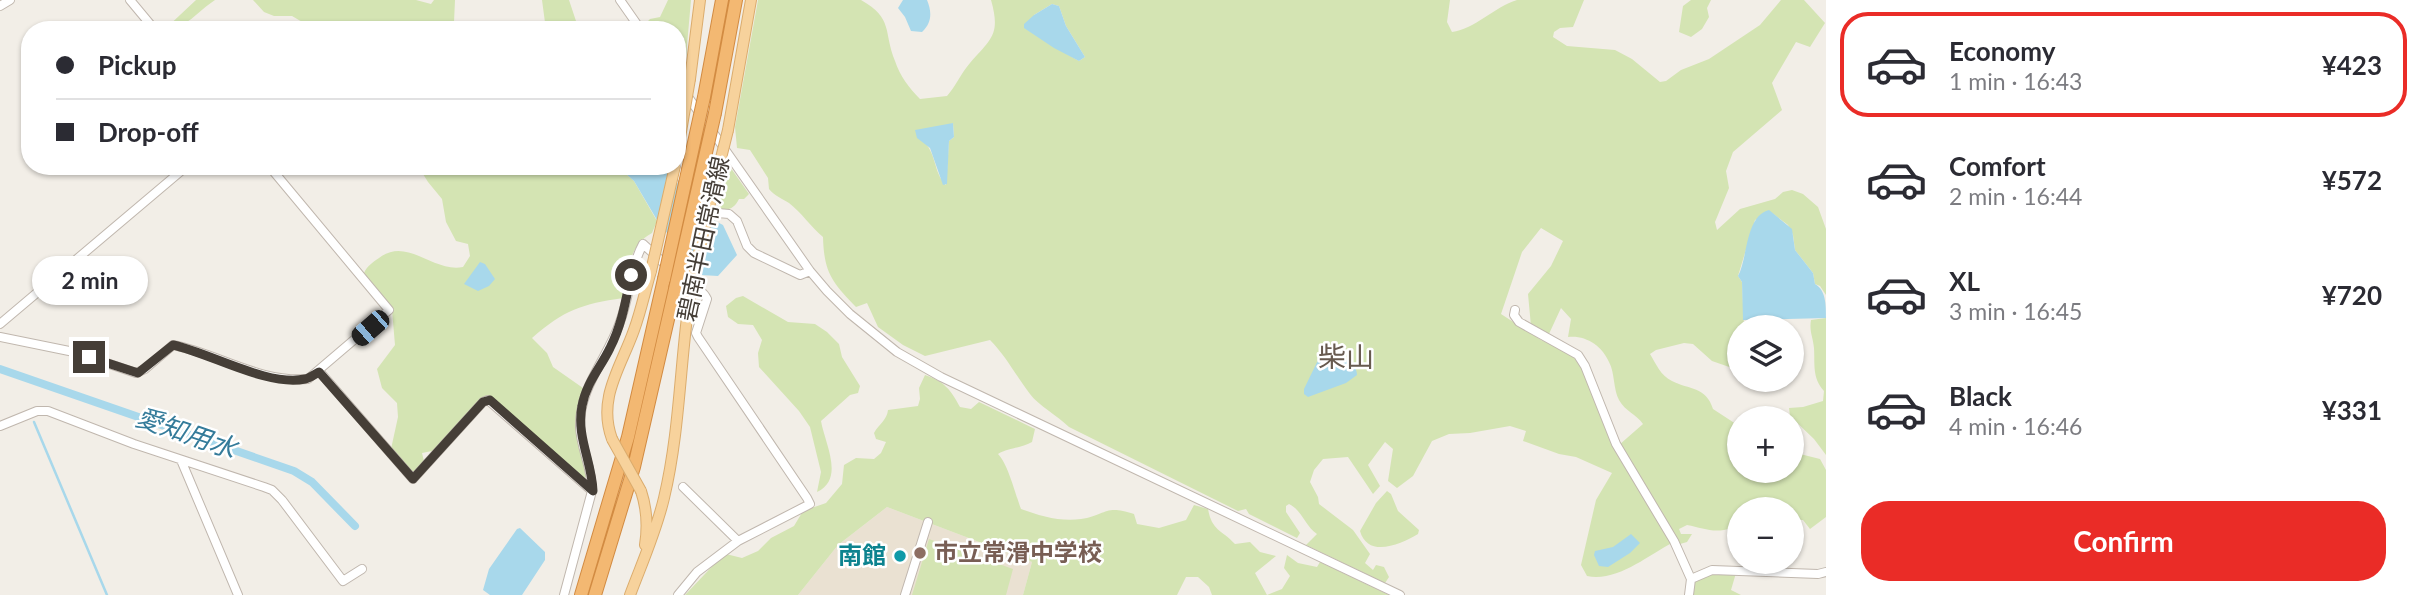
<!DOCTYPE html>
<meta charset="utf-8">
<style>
:root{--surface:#fff;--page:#f7f7f7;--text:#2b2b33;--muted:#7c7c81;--line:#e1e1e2;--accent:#ea2c27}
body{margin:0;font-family:Lato,"Noto Sans JP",sans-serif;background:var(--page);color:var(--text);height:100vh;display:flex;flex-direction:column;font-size:26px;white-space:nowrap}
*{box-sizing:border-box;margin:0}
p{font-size:23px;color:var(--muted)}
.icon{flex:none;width:38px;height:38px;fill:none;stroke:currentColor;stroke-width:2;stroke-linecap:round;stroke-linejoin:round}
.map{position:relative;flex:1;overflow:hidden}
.details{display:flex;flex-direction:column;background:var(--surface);width:595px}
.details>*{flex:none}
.banner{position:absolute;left:21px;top:21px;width:665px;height:154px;border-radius:28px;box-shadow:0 2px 5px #0004;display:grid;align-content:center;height:154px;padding:0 35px;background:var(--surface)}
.fabs{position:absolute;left:1727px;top:315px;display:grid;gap:14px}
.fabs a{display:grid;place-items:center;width:77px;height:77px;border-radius:50%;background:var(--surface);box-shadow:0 2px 5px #0004;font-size:35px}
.end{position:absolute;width:32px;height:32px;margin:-16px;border:9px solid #453e37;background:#fff;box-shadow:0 0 0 4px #fff}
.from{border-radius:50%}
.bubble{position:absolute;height:49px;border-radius:24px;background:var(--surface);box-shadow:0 2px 5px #0004;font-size:23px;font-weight:700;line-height:49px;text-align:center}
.car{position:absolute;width:21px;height:42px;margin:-21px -10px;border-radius:9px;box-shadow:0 0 5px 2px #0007;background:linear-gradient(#222 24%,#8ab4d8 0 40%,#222 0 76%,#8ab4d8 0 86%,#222 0)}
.banner b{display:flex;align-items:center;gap:24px;height:66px;font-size:26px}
.banner b+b{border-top:2px solid var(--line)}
.banner i{width:18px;height:18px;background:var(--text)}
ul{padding:12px 0 0;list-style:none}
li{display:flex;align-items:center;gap:21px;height:105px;margin:0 14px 10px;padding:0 21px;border:4px solid transparent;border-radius:28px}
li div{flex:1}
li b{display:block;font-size:26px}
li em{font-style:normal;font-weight:700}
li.active{border-color:var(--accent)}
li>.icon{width:63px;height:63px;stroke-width:1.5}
.action{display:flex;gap:14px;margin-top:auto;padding:14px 35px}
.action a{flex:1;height:80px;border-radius:28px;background:var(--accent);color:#fff;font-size:28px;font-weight:700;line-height:80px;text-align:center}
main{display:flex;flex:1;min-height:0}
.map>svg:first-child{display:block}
.education{fill:#eae1d2}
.green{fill:#d4e4b3;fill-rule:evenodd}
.water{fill:#a8d8eb}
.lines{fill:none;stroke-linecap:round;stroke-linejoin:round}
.stream{stroke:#a8d8eb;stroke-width:2.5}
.canal{stroke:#a8d8eb;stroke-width:8}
.minor-casing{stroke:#c0b7ae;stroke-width:10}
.major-casing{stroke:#dbac6d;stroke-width:12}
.highway-casing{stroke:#d28b42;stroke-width:14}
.minor{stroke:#fff;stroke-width:8}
.major{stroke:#f7d29c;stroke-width:10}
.highway{stroke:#f3b872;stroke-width:12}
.major-bridge-casing{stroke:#dbac6d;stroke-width:12;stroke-linecap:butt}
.highway-bridge-casing{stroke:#d28b42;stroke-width:14;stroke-linecap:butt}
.major-bridge{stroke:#f7d29c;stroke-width:10}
.highway-bridge{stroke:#f3b872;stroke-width:12}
.route{stroke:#453e37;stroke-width:9}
.education-dot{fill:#8d6e63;stroke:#fff;stroke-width:2.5}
.culture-dot{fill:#0f9aa8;stroke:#fff;stroke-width:2.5}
.labels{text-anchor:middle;stroke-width:5;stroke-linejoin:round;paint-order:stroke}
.street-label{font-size:24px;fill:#453e37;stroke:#fff}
.education-label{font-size:24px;font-weight:bold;fill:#785e54;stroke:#fff;text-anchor:start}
.culture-label{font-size:24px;font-weight:bold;fill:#0d838f;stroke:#fff;text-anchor:end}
.water-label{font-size:26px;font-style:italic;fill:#347b9a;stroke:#fff}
.quarter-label{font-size:28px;fill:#675a4f;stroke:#fff}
</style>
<main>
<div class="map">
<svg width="1826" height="595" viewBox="0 0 1826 595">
<rect width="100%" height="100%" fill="#f2eee7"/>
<path class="education" d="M887 507 1032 562 1023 595H798L838 545Z"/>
<path class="green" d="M196 0H215C198 11 185 30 164 30Z
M253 0H416L431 4 434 0H455L454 22 471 30H316L292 16H274L264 12Z
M542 0H569L579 30H546Z
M668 0H691L685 68 677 62V30H648L644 25 650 19 660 17Z
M758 0H861C894 19 883 31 895 61 900 76 909 88 920 99L947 96C956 86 961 73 970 63 991 39 1001 35 991 0H1450L1447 22 1452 32C1475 29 1494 7 1517 0 1532 0 1566 0 1584 0L1573 27 1560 28 1554 32 1553 37 1567 46 1615 50 1632 59 1660 82 1666 81 1681 70 1709 59 1760 25 1781 0H1804L1825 23 1810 47 1796 42 1772 83 1782 110 1733 152 1726 171 1729 188 1715 222 1717 230 1740 209 1775 199 1783 192 1792 190 1803 194 1818 207 1826 229V295L1820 286 1815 284 1813 273 1795 250 1793 235 1788 225 1772 213 1755 220 1738 276 1742 282 1744 327H1740L1739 365 1735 369 1712 361 1693 344 1684 343 1656 350 1650 354C1656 364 1661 376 1672 381 1689 390 1706 386 1713 409L1739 426 1740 471H1792V459L1800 454 1820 459 1826 470V517L1810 529 1803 520H1792V509H1740L1739 544 1731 528C1715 534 1703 528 1687 525L1679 529 1681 534H1692L1687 542 1680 544 1677 541 1619 445 1643 424C1637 415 1625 411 1619 400 1613 389 1615 373 1609 362 1602 346 1586 335 1568 337L1571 319 1561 308 1548 336 1531 326 1528 294 1551 266 1563 241 1541 228 1522 252 1501 314 1541 340 1577 356 1613 444 1672 543C1647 556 1617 582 1587 576L1581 565 1596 500 1612 473 1576 457 1559 454 1523 441 1526 431 1510 426 1470 433 1449 434 1432 441 1413 476 1397 488 1388 481 1393 449 1385 442 1368 465 1380 486 1373 494 1348 457 1323 459 1314 470 1310 482 1318 497 1319 504 1353 530 1370 554 1365 563 1373 570 1376 565 1384 567 1389 577 1385 583 1306 545 1317 534C1305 526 1302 510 1289 504L1286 506V512L1300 533 1297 538 1249 514 1246 509 1238 511 1069 427C1058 416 1038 405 1030 394 1016 376 1006 356 990 340L925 356 903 345 878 327 867 303 856 307C832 282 824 273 823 237 811 227 801 212 789 203 781 198 775 196 769 189L768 178 750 150 737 148 735 127ZM1052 4 1059 6 1066 26 1085 57 1079 61 1043 40 1034 15ZM953 123 954 137 949 141 946 185C933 173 937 152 922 140Z
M1691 0H1711L1707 8 1709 17 1702 29 1691 37 1679 32 1683 6Z
M728 164 749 194 744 199H739C734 209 728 211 718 208Z
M418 166H617L634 181 657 221 652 233C628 246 627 273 623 298 582 304 564 310 532 338L547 353 553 367 583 388C573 425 580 440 589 475L583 479 488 398 437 450 422 453 425 465 414 476 391 449 398 417 397 403 382 388 377 369 395 345 392 310 364 273C367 266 373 262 379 258 407 236 433 273 463 267L470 256 468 244 456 241 446 222 442 199 428 182Z
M743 296 788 322 815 324 827 332 839 344 842 357 860 386 858 393 850 395 821 421C825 444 845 479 817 492L821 472 810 427 799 411 759 367 758 353 762 340 753 325 738 324 728 317 726 306 736 298Z
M1826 318V455L1814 439 1790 416 1789 408 1803 407 1823 401 1824 391C1812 378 1815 364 1814 348 1813 337 1809 331 1811 320Z
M925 375C944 381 951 390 960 407L971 409 979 402 1035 429 1032 442C1020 449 1009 447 998 454 1008 464 1015 493 1021 509 1040 516 1061 522 1081 519 1106 515 1105 504 1134 514L1137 524 1159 528 1186 520 1194 505 1208 509C1212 531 1221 529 1235 544L1250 542 1260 552 1276 556 1255 573 1267 595 1282 589 1290 576 1284 568 1287 555 1298 563 1317 567 1320 562 1389 595H1212L1209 587 1198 577H1186L1177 595H1023L1032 562 887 507 838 545 798 595H685L722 556 726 554 742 558 758 551 771 538 794 526 803 511 826 503 842 484 844 465 856 458 874 459 881 453 886 442 876 439 874 433C879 424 887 420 888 410L918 406 920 399 919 388Z
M1387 491 1391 494 1398 511 1419 530 1418 534C1401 544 1368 559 1360 531L1376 503Z
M929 539 1013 569 1006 595H912Z
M1736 573 1731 590 1741 595H1691L1693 583 1710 574Z"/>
<path class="water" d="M903 0H927C932 12 932 23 922 32L911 31 905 17 898 8Z
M1052 4 1059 6 1066 26 1085 57 1079 61 1054 48 1024 28V24L1034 15Z
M953 123 954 137 949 141 947 184 943 185 930 148 917 138 915 130Z
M617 166H667L694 210 723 225 737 255 718 276 701 275 691 272 674 252 667 233 657 220 634 181Z
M1769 210 1792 229 1795 250 1813 273 1815 284C1826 290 1826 305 1826 318L1743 320 1742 282 1738 276C1748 258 1745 216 1769 210Z
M480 262 485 264 495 279 489 286 478 291 464 284Z
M1324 353C1337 355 1357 360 1357 375L1346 383 1308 397 1304 394V389L1320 356Z
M520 528 545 552V560L522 595H490L483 590 489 569 517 529Z
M1631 534 1640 543 1630 553 1608 567 1599 566 1594 555 1595 551 1613 547Z"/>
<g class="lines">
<path class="stream" d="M34 422 107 595"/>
<path class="canal" d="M0 369 294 471 312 482 355 526"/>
<defs>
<path id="minor" d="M130 0 155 30
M620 0 641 30
M0 6 10 0
M677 81 810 271 827 291 850 314 897 352 941 377 1400 595
M677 112V121
M675 166 697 205 718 213 729 214 737 221 747 246 754 253 800 275 810 271
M675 276C684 289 700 284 707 299L696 333 698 337 807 498 810 504 738 541 697 572 678 595
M1515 310 1514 315 1519 322 1578 355 1585 366 1616 444 1674 541 1691 579 1689 595
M0 324 187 166
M0 337 74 352 136 373 145 369 173 345C219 354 259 383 308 379L389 310 269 166
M319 371 413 479 483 402 488 400 592 491
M0 426 37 411H48L134 444 264 487 272 490 282 500 343 581 362 569
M181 460 238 595
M683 487 738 541
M1691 579 1712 570 1818 574 1826 572
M564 595 592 491C592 467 581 449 580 427 579 387 608 358 620 322 630 296 630 268 643 244L667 266
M905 595 928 522"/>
<path id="major" d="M690 79 700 0
M728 130 751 0
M709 207 720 162
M612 439C597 398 621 367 634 330 641 311 645 291 651 271
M641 491C647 509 648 526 645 545
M630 595C642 563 656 532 664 498 680 431 680 361 690 294"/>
<path id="highway" d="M704 97 722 0
M715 113 736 0
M581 595 628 437 664 279
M595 595 634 467 675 289"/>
</defs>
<use href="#minor" class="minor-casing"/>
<use href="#major" class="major-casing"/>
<use href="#highway" class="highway-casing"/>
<use href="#minor" class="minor"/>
<use href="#major" class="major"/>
<use href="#highway" class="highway"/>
<defs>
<path id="major-bridge" d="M677 155 690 79
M720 162 728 130
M651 271 675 166
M690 294 709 207
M612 439 641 491"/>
<path id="highway-bridge" d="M664 279 704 97
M675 289 715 113"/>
</defs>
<use href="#major-bridge" class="major-bridge-casing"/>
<use href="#highway-bridge" class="highway-bridge-casing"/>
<use href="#major-bridge" class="major-bridge"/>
<use href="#highway-bridge" class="highway-bridge"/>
</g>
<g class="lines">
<path class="route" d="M89 357 138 373 173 345C210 353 268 387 305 379 310 378 315 374 319 372L413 479 483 402 490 400 593 491C592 462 576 436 582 406 586 383 601 367 610 348 622 325 626 299 631 275"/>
</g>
<circle class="education-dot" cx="920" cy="553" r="7"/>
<circle class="culture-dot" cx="900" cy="556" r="7"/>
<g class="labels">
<g class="street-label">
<text transform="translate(704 239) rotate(-78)" y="8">碧南半田常滑線</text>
</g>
<g class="education-label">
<text x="934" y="561">市立常滑中学校</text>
</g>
<g class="culture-label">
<text x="886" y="564">南館</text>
</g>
<g class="water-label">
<text transform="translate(186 433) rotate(19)" y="9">愛知用水</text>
</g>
<g class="quarter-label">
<text x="1346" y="367">柴山</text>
</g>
</g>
</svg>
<div class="fabs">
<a><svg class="icon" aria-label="layers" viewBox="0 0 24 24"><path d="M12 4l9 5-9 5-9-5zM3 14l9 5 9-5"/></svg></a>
<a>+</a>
<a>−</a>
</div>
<i class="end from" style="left:631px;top:275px"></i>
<i class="end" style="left:89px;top:357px"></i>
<div class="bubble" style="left:32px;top:256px;width:116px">2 min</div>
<i class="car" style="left:370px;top:328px;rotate:229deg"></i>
<div class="banner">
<b><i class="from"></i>Pickup</b>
<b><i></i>Drop-off</b>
</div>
</div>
<section class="details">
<ul>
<li class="active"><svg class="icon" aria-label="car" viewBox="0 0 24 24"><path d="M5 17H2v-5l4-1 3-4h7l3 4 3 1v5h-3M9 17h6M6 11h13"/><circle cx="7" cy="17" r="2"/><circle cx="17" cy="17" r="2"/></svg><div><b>Economy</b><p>1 min · 16:43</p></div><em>¥423</em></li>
<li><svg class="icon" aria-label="car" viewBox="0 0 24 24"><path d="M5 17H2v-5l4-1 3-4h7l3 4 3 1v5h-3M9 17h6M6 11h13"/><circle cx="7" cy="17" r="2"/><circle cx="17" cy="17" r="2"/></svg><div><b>Comfort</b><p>2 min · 16:44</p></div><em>¥572</em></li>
<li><svg class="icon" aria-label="car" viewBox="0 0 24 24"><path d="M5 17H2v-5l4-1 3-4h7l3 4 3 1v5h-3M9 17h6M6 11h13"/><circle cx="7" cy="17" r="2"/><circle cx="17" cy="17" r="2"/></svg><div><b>XL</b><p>3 min · 16:45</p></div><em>¥720</em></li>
<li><svg class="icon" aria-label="car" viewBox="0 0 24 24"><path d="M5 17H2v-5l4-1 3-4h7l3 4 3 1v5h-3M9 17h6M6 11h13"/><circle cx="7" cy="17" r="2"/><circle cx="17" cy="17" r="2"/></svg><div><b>Black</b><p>4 min · 16:46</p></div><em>¥331</em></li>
</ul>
<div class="action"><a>Confirm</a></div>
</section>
</main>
